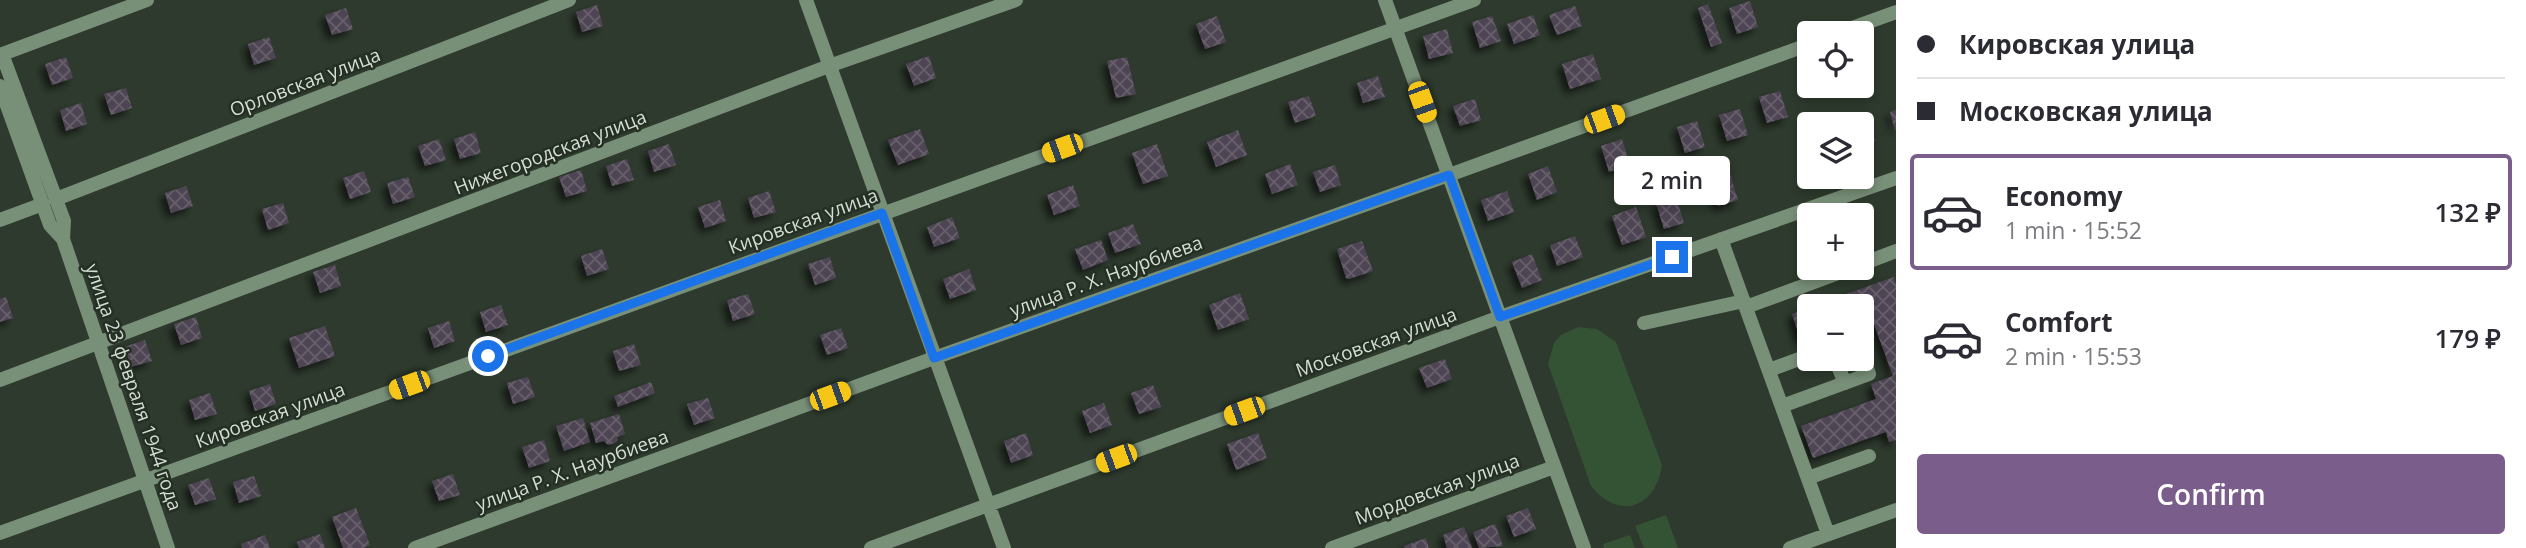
<!DOCTYPE html>
<meta charset="utf-8">
<style>
:root{--surface:#fff;--page:#f7f7f7;--text:#2b2b33;--muted:#7c7c81;--line:#e1e1e2;--accent:#7a5d8b}
body{margin:0;font-family:"Open Sans",sans-serif;background:var(--page);color:var(--text);height:100vh;display:flex;flex-direction:column;font-size:26px;white-space:nowrap}
*{box-sizing:border-box;margin:0}
p{font-size:23px;color:var(--muted)}
.icon{flex:none;width:38px;height:38px;fill:none;stroke:currentColor;stroke-width:2;stroke-linecap:round;stroke-linejoin:round}
.map{position:relative;flex:1;overflow:hidden}
.details{display:flex;flex-direction:column;background:var(--surface);width:630px}
.details>*{flex:none}
.banner{display:grid;align-content:center;height:154px;padding:0 21px;background:var(--surface)}
.controls{position:absolute;left:1797px;top:21px;display:grid;gap:14px}
.controls a{display:grid;place-items:center;width:77px;height:77px;border-radius:7px;background:var(--surface);box-shadow:0 4px 10px #0003;font-size:35px}
.end{position:absolute;width:32px;height:32px;margin:-16px;border:9px solid #1a73e8;background:#fff;box-shadow:0 0 0 4px #fff}
.from{border-radius:50%}
.bubble{position:absolute;height:49px;border-radius:7px;background:var(--surface);box-shadow:0 4px 10px #0003;font-size:23px;font-weight:600;line-height:49px;text-align:center}
.car{position:absolute;width:21px;height:42px;margin:-21px -10px;border-radius:9px;box-shadow:0 0 5px 2px #0007;background:linear-gradient(#f5c518 24%,#345 0 40%,#f5c518 0 76%,#345 0 86%,#f5c518 0)}
.banner b{display:flex;align-items:center;gap:24px;height:66px;font-size:26px}
.banner b+b{border-top:2px solid var(--line)}
.banner i{width:18px;height:18px;background:var(--text)}
ul{padding:0;list-style:none}
li{display:flex;align-items:center;gap:21px;height:116px;margin:0 14px 10px;padding:0 7px;border:4px solid transparent;border-radius:7px}
li div{flex:1}
li b{display:block;font-size:26px}
li em{font-style:normal;font-weight:600}
li.current{border-color:var(--accent)}
li>.icon{width:63px;height:63px;stroke-width:1.5}
.primary-button{display:flex;gap:14px;margin-top:auto;padding:14px 21px}
.primary-button a{flex:1;height:80px;border-radius:7px;background:var(--accent);color:#fff;font-size:28px;font-weight:600;line-height:80px;text-align:center}
main{display:flex;flex:1;min-height:0}
.map>svg:first-child{display:block}
.garden{fill:#345234}
.building{fill:url(#building-cross-hatch);filter:url(#shadow)}
.lines{fill:none;stroke-linecap:round;stroke-linejoin:round}
.minor{stroke:#788f78;stroke-width:14}
.route{stroke:#1a73e8;stroke-width:9}
.labels{text-anchor:middle;stroke-width:5;stroke-linejoin:round;paint-order:stroke}
.street-label{font-size:19px;fill:#d5ddd5;stroke:#243024}
</style>
<main>
<div class="map">
<svg width="1896" height="548" viewBox="0 0 1896 548">
<defs>
<pattern id="building-cross-hatch" width="8" height="8" patternUnits="userSpaceOnUse" patternTransform="scale(1.75)"><rect width="8" height="8" fill="#4e4553"/><path d="M0 0l8 8M0 8l8-8" fill="none" stroke="#675f6b"/></pattern>
<filter id="shadow"><feDropShadow dx="-5" dy="5" stdDeviation="3.5" flood-color="#0009"/></filter>
</defs>
<rect width="100%" height="100%" fill="#2e3a2e"/>
<path class="garden" d="M1578 327 1597 329 1616 342 1662 465C1656 508 1619 521 1591 486L1548 364 1554 343 1561 335Z
M1666 515 1678 548H1644L1635 526Z
M1630 535 1635 548H1604L1603 544Z"/>
<path class="building" d="M1750 1 1758 27 1737 34 1729 8Z
M1708 4 1722 43 1711 47 1698 8Z
M597 5 603 26 582 32 576 12Z
M1575 6 1582 26 1557 35 1549 15Z
M346 8 353 29 332 35 325 15Z
M1533 15 1540 35 1514 44 1507 24Z
M1217 16 1226 42 1205 49 1196 24Z
M1492 16 1501 41 1480 48 1472 22Z
M1447 29 1453 53 1429 59 1423 36Z
M269 37 276 58 254 65 248 44Z
M1593 54 1601 79 1570 89 1562 64Z
M929 56 936 78 914 86 906 64Z
M66 57 73 78 52 85 45 64Z
M1127 57 1136 94 1116 98 1107 61Z
M1378 76 1385 97 1363 103 1357 83Z
M126 88 132 108 111 115 104 94Z
M1780 91 1788 117 1767 123 1759 97Z
M1309 96 1316 116 1295 123 1288 102Z
M1475 99 1481 120 1460 126 1453 106Z
M81 103 87 124 66 131 60 110Z
M1740 109 1748 135 1727 141 1719 115Z
M1896 110V130H1895L1890 112Z
M1868 120 1875 141 1862 145V122Z
M1697 121 1705 147 1685 153 1677 127Z
M920 129 929 154 898 165 888 140Z
M1238 130 1247 155 1216 167 1207 142Z
M475 132 481 153 460 159 454 139Z
M439 139 446 160 425 166 418 146Z
M1622 139 1630 165 1609 172 1601 146Z
M669 144 676 165 654 172 648 151Z
M1157 144 1168 176 1143 184 1132 153Z
M627 159 634 180 612 186 606 166Z
M1290 164 1298 185 1272 194 1265 174Z
M1335 165 1341 185 1320 192 1313 172Z
M1548 166 1557 192 1537 200 1528 174Z
M581 170 587 191 566 197 559 177Z
M364 171 371 192 350 199 343 178Z
M1730 174 1738 200 1718 206 1710 180Z
M408 177 415 197 393 204 387 183Z
M1073 185 1080 206 1054 215 1047 195Z
M186 186 193 206 171 213 165 193Z
M769 191 776 212 754 218 748 198Z
M1507 191 1514 212 1488 221 1481 200Z
M1676 197 1684 223 1664 229 1656 203Z
M720 200 726 221 705 228 698 207Z
M283 203 289 223 268 230 262 209Z
M1636 207 1646 237 1622 245 1612 216Z
M952 217 960 238 934 247 927 227Z
M1133 224 1141 244 1115 253 1108 233Z
M1575 236 1583 257 1557 266 1550 245Z
M1101 240 1108 260 1083 270 1075 249Z
M1362 241 1373 271 1349 279 1346 278 1337 249Z
M602 249 609 269 587 276 581 256Z
M1532 254 1542 280 1522 288 1512 262Z
M830 257 836 278 815 285 808 264Z
M335 265 341 286 320 293 313 272Z
M969 269 976 290 950 299 943 279Z
M1894 277 1896 284V440L1889 442 1886 432 1813 458 1801 426 1876 399 1871 384 1893 376 1871 316 1862 319V306H1813Z
M1240 293 1249 319 1218 330 1209 305Z
M748 294 755 314 733 321 727 300Z
M6 297 13 318 0 322V299Z
M501 305 508 325 486 332 480 312Z
M1810 307V338L1801 341 1792 314Z
M196 317 202 338 181 345 174 324Z
M449 321 455 341 434 348 428 328Z
M325 326 335 356 299 368 289 338Z
M841 328 848 348 827 355 820 335Z
M145 340 152 361 131 367 124 347Z
M634 344 641 365 619 371 613 351Z
M1445 359 1452 379 1427 388 1419 368Z
M528 377 535 397 513 404 507 383Z
M651 382 655 393 618 407 614 396Z
M270 384 276 404 255 411 249 391Z
M1153 385 1161 407 1139 414 1131 393Z
M210 393 217 414 195 420 189 400Z
M708 398 715 418 694 425 687 404Z
M1104 403 1112 425 1090 433 1082 411Z
M619 414 625 434 617 437 618 440 615 443 608 445 604 441 596 443 590 423Z
M583 418 590 442 564 451 556 426Z
M1026 433 1033 455 1011 463 1004 441Z
M1258 433 1267 458 1236 470 1227 444Z
M544 440 550 461 529 468 522 447Z
M453 474 460 495 439 501 432 481Z
M254 476 261 496 239 503 233 482Z
M209 478 216 499 195 505 188 485Z
M356 508 370 545 363 548H343L332 517Z
M1528 508 1536 529 1514 537 1506 516Z
M1495 524 1503 546 1479 548 1473 532Z
M1464 527 1472 548H1447L1443 535Z
M320 534 325 548H299L297 542Z
M265 535 270 548H242L241 544Z
M1426 538 1429 548H1405L1404 546Z"/>
<g class="lines">
<path class="minor" d="M806 0 1004 548
M1385 0 1584 548
M1838 33 1896 12
M0 55 147 0
M0 86 50 225 63 239 64 221 2 54
M56 199 569 0
M0 220 43 204
M63 239 168 548
M1721 239 1828 534
M1862 264 1896 251
M1746 307 1852 268
M1644 323 1744 301
M1835 359 1845 383
M1769 370 1810 355
M0 380 829 66 1016 0
M1782 406 1869 374 1862 355
M1808 478 1869 456
M0 533 1474 0
M415 548 934 358 1449 175 1810 44
M871 548 1500 317 1896 178
M1332 548 1554 467
M1790 548 1896 510"/>
</g>
<g class="lines">
<path class="route" d="M488 356 882 213 934 358 1449 175 1500 317 1672 257"/>
</g>
<g class="labels">
<g class="street-label">
<text transform="translate(305 82) rotate(-21)" y="7">Орловская улица</text>
<text transform="translate(550 152) rotate(-21)" y="7">Нижегородская улица</text>
<text transform="translate(803 221) rotate(-20)" y="7">Кировская улица</text>
<text transform="translate(1106 276) rotate(-20)" y="7">улица Р. Х. Наурбиева</text>
<text transform="translate(1376 342) rotate(-20)" y="7">Московская улица</text>
<text transform="translate(134 387) rotate(71)" y="7">улица 23 февраля 1944 года</text>
<text transform="translate(270 415) rotate(-20)" y="7">Кировская улица</text>
<text transform="translate(572 470) rotate(-20)" y="7">улица Р. Х. Наурбиева</text>
<text transform="translate(1437 489) rotate(-20)" y="7">Мордовская улица</text>
</g>
</g>
</svg>
<div class="controls">
<a><svg class="icon" aria-label="locate" viewBox="0 0 24 24"><circle cx="12" cy="12" r="6"/><path d="M12 2v4M12 18v4M2 12h4M18 12h4"/></svg></a>
<a><svg class="icon" aria-label="layers" viewBox="0 0 24 24"><path d="M12 4l9 5-9 5-9-5zM3 14l9 5 9-5"/></svg></a>
<a>+</a>
<a>−</a>
</div>
<i class="end from" style="left:488px;top:356px"></i>
<i class="end" style="left:1672px;top:257px"></i>
<div class="bubble" style="left:1614px;top:156px;width:116px">2 min</div>
<i class="car" style="left:1422px;top:102px;rotate:160deg"></i>
<i class="car" style="left:1604px;top:119px;rotate:70deg"></i>
<i class="car" style="left:1062px;top:148px;rotate:250deg"></i>
<i class="car" style="left:409px;top:385px;rotate:250deg"></i>
<i class="car" style="left:830px;top:396px;rotate:70deg"></i>
<i class="car" style="left:1244px;top:411px;rotate:250deg"></i>
<i class="car" style="left:1116px;top:458px;rotate:250deg"></i>
</div>
<section class="details">
<div class="banner">
<b><i class="from"></i>Кировская улица</b>
<b><i></i>Московская улица</b>
</div>
<ul>
<li class="current"><svg class="icon" aria-label="car" viewBox="0 0 24 24"><path d="M5 17H2v-5l4-1 3-4h7l3 4 3 1v5h-3M9 17h6M6 11h13"/><circle cx="7" cy="17" r="2"/><circle cx="17" cy="17" r="2"/></svg><div><b>Economy</b><p>1 min · 15:52</p></div><em>132 ₽</em></li>
<li><svg class="icon" aria-label="car" viewBox="0 0 24 24"><path d="M5 17H2v-5l4-1 3-4h7l3 4 3 1v5h-3M9 17h6M6 11h13"/><circle cx="7" cy="17" r="2"/><circle cx="17" cy="17" r="2"/></svg><div><b>Comfort</b><p>2 min · 15:53</p></div><em>179 ₽</em></li>
</ul>
<div class="primary-button"><a>Confirm</a></div>
</section>
</main>
